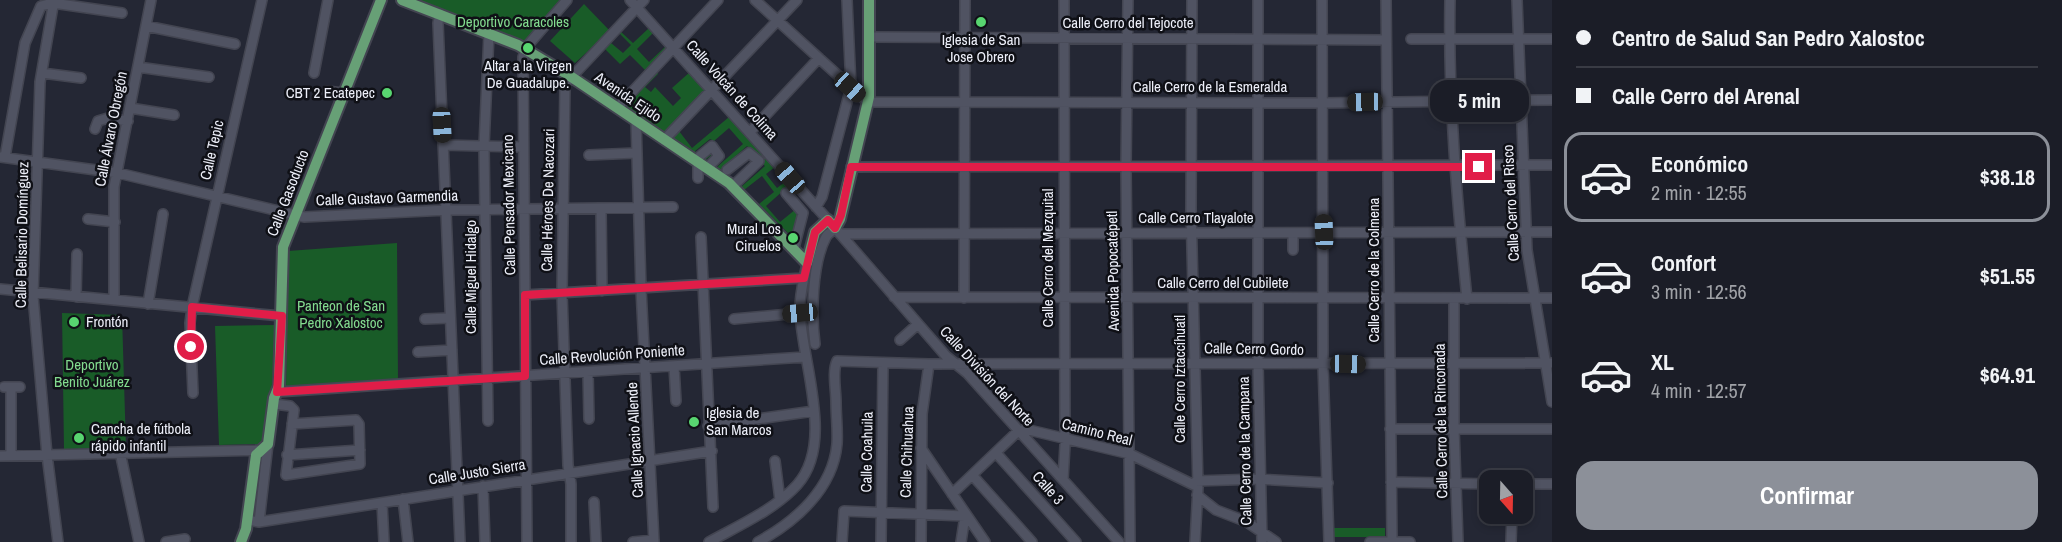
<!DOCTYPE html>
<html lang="es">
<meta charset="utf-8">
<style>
:root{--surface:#1b1d27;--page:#24262f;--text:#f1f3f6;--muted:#a0a2a7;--line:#393b44;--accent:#8c9099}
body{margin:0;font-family:"Archivo Narrow",sans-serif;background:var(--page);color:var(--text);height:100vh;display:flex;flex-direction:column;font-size:22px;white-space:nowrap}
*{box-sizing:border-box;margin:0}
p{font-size:20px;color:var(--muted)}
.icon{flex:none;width:33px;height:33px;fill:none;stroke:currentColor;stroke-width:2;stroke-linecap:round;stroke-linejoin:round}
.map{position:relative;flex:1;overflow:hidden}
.panel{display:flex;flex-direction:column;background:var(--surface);width:510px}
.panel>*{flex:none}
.banner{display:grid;align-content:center;height:132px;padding:0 24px;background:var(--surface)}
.needle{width:39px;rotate:160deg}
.fabs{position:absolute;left:1479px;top:470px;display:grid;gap:12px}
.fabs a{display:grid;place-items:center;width:54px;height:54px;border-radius:12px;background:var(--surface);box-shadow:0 3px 9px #0003,0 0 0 2px var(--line);font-size:30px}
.end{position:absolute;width:27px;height:27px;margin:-14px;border:8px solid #e11d48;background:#fff;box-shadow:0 0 0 3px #fff}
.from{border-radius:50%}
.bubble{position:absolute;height:42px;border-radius:18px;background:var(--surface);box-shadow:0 3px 9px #0003,0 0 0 2px var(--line);font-size:20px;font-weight:700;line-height:42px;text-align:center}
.car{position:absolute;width:18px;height:36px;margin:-18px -9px;border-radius:8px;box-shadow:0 0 4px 2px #0007;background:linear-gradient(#222 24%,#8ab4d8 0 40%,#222 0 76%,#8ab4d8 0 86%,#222 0)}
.banner b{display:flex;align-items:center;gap:21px;height:57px;font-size:22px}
.banner b+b{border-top:2px solid var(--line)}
.banner i{width:15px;height:15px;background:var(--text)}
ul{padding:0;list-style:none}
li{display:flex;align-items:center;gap:18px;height:90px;margin:0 12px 9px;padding:0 12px;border:3px solid transparent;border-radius:18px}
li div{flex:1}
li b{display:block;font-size:22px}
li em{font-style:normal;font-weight:700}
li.on{border-color:var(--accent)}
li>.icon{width:54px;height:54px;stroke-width:1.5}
.cta{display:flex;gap:12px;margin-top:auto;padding:12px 24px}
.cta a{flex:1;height:69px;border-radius:18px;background:var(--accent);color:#fff;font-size:24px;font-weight:700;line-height:69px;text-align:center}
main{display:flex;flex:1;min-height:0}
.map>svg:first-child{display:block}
.green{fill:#195c28}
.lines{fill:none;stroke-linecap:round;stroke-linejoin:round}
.minor-casing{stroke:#434551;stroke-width:12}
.major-casing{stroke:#434551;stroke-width:14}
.minor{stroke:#505362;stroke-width:9}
.major{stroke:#67a076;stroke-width:10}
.route{stroke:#e11d48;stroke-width:8}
.poi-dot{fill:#58d570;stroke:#0f1016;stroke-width:2}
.labels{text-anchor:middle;stroke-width:5;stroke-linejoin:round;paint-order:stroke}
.park-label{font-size:15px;fill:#83db8f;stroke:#0f1016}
.street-label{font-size:15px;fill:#edeff9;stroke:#0f1016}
.poi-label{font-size:15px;fill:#edeff9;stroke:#0f1016;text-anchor:start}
</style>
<main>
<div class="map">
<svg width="1552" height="542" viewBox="0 0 1552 542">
<rect width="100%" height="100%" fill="#242734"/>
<path class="green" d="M407 0H565L522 49Z
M584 4 610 31 575 63 550 41Z
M649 28 653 33 637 49 649 62 666 46 669 50 647 72 630 55 620 64 605 49 611 43 623 53 631 45 620 34V31L633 43Z
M657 72 658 74 645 87 651 92 655 87 673 106 681 98 672 88 690 72 710 92 663 135 623 106Z
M729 117 775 167 766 174 777 188 790 178 793 182 766 206 780 222 796 209 799 213 793 238 759 204 774 192 762 176 744 190 741 187 765 166 747 146 720 170 717 167 743 144 729 128 714 141 710 139 695 151 703 159 714 153 704 161 671 138 679 131 692 148Z
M397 243 398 381 286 386 288 251Z
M62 313 122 315 126 448 64 449Z
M276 325 275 386 269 433 259 444 219 445 215 326Z
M1330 528H1385V537H1330Z"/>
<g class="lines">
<defs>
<path id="minor" d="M54 0 40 82 33 296 47 455 58 542
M630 0 828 220
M755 0 864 99 871 102 1321 103 1552 100
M1128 0 1126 167 1130 542
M1192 0 1191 209 1198 487 1195 542
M1258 0V364L1262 542
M1322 0 1323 365 1329 542
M1386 0 1392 540
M1450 0C1448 98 1457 201 1467 299
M1517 0 1527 250 1552 402
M440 14 438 23 460 542
M146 26 235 44
M870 37 1386 40
M1411 39H1552
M138 67 209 77
M42 73 81 78
M314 73 328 0
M327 91 343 93
M618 107 718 0
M130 108 174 115
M636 120 641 289 654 542
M95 129 98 121 108 118 128 121
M750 132 819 58
M664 140 797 0
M443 145 523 147
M589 155 636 153
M700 156 712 146 719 156 707 168
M0 157 118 173 304 217 447 210 673 207
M5 157 25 43 41 6 53 3 122 13
M698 162V178
M851 167 1552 165
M727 170 749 153 759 161 733 186
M786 193 803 213 794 248
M816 207 822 197 851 87 847 0
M601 209 602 291
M88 219 115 222
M1293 233V250
M840 234 1552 232
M701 237 713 507
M0 289 281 316
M525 295 804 278
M76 297 77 254
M894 297 1552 298
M964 298 965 0
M1454 299V428L1458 542
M114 300V187L151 0
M148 304 163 214
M425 319 450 318
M734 319 800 313
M900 340 918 324
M815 344C811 315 812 263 826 237 828 233 832 232 835 228L946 356 967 373 1119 542
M418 352 452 350
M674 366 676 401
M588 372 589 419
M4 387H20
M11 387V455
M277 392 805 357
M193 393 190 323 192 307 262 0
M274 404 290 406 294 410 286 475 360 464 359 424 356 420 292 424
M488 421 484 146 489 33
M708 426 814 411
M1390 429H1552
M921 448 985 542
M120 452 139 542
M997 454 1076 542
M287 455 360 450
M0 456 265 450
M775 461 780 500
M973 476 1032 542
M1063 480 1065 445 1064 0
M1196 481 1259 479 1328 483
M1391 482 1490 484
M1522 484H1552
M483 486 485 542
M952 494 1016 433 1025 429 1130 454 1198 487
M1197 495 1216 510 1247 522 1276 542
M403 499 408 542
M594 502 596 542
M382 503 384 542
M247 520 259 522 712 451
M259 522 268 444
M166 542 185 539
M527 542 523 57 528 45 567 0
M571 542V484L568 465 562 294 565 84 644 0
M633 542 654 540
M709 542C738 526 774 510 797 485 835 443 802 363 800 312 799 296 804 279 807 263
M758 542C795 522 833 489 837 444 838 430 836 416 836 402 836 390 832 371 837 361L929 364 1552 363
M842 542 844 511 965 516 961 542
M881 542 883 363
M921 542 922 414 929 364
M1370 542H1410
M1511 542 1512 513"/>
<path id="major" d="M402 0 518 45 570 76 729 183 807 263
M807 263 815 232 828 220 835 228 840 219 869 97V0
M241 542 246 529 256 455 268 444 274 398 279 386 283 247 381 0"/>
</defs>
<use href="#minor" class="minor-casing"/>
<use href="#major" class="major-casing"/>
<use href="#minor" class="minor"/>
<use href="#major" class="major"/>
</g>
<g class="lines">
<path class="route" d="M191 347 192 307 282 316 277 392 525 376V295L804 278 815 232 828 220 835 228 841 215 851 167H1479"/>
</g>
<g class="poi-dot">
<circle cx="981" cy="22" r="6"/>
<circle cx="528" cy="48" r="6"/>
<circle cx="387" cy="93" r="6"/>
<circle cx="793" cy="238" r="6"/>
<circle cx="74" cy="322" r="6"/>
<circle cx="694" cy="422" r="6"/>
<circle cx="79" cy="438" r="6"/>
</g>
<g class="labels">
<g class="park-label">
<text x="513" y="27">Deportivo Caracoles</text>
<text x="341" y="311">Panteon de San<tspan x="341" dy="17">Pedro Xalostoc</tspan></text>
<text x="92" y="370">Deportivo<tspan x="92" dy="17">Benito Juárez</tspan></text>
</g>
<g class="street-label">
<text x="1128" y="28">Calle Cerro del Tejocote</text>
<text x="1210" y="92">Calle Cerro de la Esmeralda</text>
<text transform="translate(732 90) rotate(48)" y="5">Calle Volcán de Colima</text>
<text transform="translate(628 97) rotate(34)" y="5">Avenida Ejido</text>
<text transform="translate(111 129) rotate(-79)" y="5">Calle Álvaro Obregón</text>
<text transform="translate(212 150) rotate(-77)" y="5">Calle Tepic</text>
<text transform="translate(288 193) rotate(-69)" y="5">Calle Gasoducto</text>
<text transform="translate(387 198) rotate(-2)" y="5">Calle Gustavo Garmendia</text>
<text transform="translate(548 200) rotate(-89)" y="5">Calle Héroes De Nacozari</text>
<text transform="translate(1511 203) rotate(-93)" y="5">Calle Cerro del Risco</text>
<text transform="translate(509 205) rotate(-91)" y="5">Calle Pensador Mexicano</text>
<text x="1196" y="223">Calle Cerro Tlayalote</text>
<text transform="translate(22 235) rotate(-89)" y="5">Calle Belisario Domínguez</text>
<text transform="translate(1048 258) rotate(-90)" y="5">Calle Cerro del Mezquital</text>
<text transform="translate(1374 270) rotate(-90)" y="5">Calle Cerro de la Colmena</text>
<text transform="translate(1113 271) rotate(-91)" y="5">Avenida Popocatépetl</text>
<text transform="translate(471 277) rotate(-90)" y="5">Calle Miguel Hidalgo</text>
<text x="1223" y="288">Calle Cerro del Cubilete</text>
<text transform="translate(1254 349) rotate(1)" y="5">Calle Cerro Gordo</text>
<text transform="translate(612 355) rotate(-4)" y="5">Calle Revolución Poniente</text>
<text transform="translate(987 376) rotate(47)" y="5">Calle División del Norte</text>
<text transform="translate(1180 379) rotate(-90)" y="5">Calle Cerro Iztaccíhuatl</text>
<text transform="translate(1441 421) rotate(-91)" y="5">Calle Cerro de la Rinconada</text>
<text transform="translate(1097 432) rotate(14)" y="5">Camino Real</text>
<text transform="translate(635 440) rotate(-93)" y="5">Calle Ignacio Allende</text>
<text transform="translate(1245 451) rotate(-91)" y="5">Calle Cerro de la Campana</text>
<text transform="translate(867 452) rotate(-89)" y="5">Calle Coahuila</text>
<text transform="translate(907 452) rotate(-88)" y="5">Calle Chihuahua</text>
<text transform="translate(477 472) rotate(-9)" y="5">Calle Justo Sierra</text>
<text transform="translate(1048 488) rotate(48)" y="5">Calle 3</text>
</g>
<g class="poi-label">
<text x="981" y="45" text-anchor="middle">Iglesia de San<tspan x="981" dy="17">Jose Obrero</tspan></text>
<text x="528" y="71" text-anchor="middle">Altar a la Virgen<tspan x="528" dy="17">De Guadalupe.</tspan></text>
<text x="375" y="98" text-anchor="end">CBT 2 Ecatepec</text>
<text x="781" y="234" text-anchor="end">Mural Los<tspan x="781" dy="17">Ciruelos</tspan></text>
<text x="86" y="327">Frontón</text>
<text x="706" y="418">Iglesia de<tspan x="706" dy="17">San Marcos</tspan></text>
<text x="91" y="434">Cancha de fútbola<tspan x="91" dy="17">rápido infantil</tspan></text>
</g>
</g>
</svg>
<div class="fabs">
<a><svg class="needle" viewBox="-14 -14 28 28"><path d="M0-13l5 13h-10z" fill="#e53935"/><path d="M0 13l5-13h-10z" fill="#a0a2a7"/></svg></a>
</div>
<i class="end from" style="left:191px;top:347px"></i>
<i class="end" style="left:1479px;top:167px"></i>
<div class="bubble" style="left:1430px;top:80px;width:99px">5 min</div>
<i class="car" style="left:850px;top:87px;rotate:132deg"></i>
<i class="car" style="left:1365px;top:102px;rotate:269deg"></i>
<i class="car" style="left:442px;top:125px;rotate:177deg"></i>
<i class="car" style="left:790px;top:178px;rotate:319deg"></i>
<i class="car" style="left:1324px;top:232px;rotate:358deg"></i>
<i class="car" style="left:800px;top:313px;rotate:265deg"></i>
<i class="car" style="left:1348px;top:364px;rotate:91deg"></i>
</div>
<section class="panel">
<div class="banner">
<b><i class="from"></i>Centro de Salud San Pedro Xalostoc</b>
<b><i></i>Calle Cerro del Arenal</b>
</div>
<ul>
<li class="on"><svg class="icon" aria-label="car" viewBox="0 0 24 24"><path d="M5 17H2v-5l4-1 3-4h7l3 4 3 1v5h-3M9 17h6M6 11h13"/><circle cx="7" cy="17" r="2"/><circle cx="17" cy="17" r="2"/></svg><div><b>Económico</b><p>2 min · 12:55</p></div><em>$38.18</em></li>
<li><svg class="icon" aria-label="car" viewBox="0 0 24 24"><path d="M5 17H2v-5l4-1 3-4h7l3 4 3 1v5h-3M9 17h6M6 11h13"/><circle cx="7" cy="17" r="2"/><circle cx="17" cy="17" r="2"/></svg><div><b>Confort</b><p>3 min · 12:56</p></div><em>$51.55</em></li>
<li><svg class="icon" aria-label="car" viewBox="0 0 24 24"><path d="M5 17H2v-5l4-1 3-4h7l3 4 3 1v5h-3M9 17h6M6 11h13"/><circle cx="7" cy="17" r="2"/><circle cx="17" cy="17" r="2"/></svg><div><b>XL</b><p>4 min · 12:57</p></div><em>$64.91</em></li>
</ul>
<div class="cta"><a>Confirmar</a></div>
</section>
</main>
